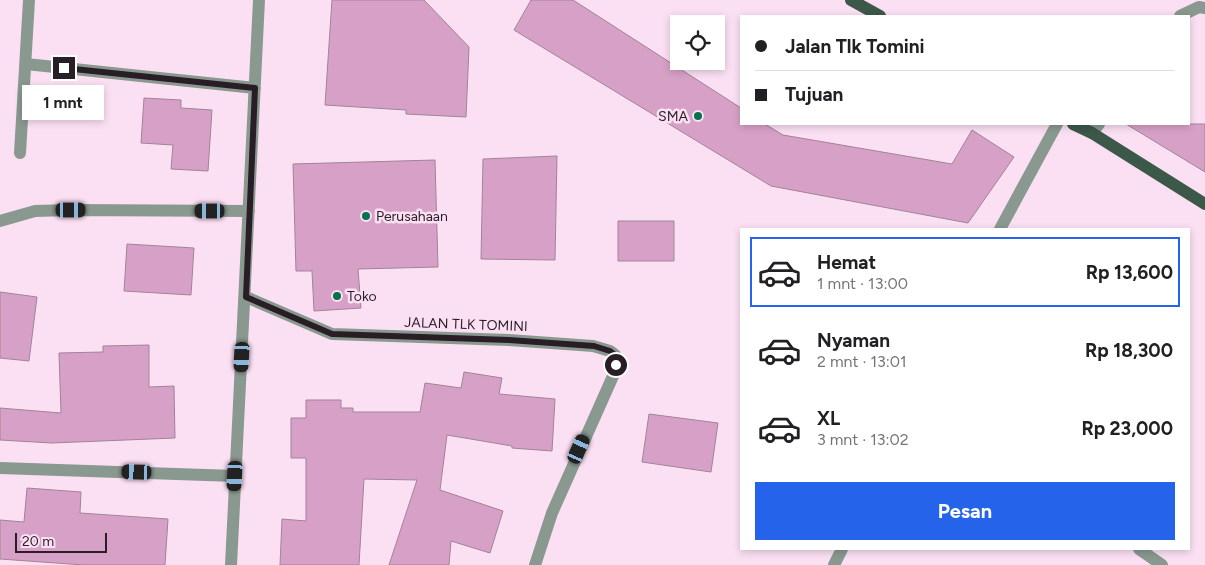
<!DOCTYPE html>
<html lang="id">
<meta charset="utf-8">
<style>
:root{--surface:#fff;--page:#f2f2f2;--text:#202124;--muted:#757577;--line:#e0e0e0;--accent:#2563eb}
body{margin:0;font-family:Figtree,sans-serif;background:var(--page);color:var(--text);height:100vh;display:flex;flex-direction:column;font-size:19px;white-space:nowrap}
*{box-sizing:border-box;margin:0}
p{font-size:16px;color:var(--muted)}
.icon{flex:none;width:28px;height:28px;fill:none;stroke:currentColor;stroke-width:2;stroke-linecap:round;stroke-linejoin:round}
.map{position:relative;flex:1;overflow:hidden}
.sheet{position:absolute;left:740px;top:228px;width:450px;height:322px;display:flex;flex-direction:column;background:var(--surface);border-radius:0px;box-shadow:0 2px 8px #0003}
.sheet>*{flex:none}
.hud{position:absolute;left:740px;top:15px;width:450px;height:110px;border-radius:0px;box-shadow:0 2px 8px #0003;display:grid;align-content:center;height:110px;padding:0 15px;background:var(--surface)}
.fabs{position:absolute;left:670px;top:15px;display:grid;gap:10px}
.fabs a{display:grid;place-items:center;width:55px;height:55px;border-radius:0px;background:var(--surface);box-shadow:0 2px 8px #0003;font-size:25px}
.scale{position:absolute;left:15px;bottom:12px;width:92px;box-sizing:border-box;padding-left:5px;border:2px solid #291d26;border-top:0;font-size:14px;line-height:18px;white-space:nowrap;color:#291d26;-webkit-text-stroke:4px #fbe0f3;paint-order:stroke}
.end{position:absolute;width:22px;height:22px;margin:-11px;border:6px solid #291d26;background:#fff;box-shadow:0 0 0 2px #fff}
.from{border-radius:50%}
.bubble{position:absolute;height:35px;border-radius:0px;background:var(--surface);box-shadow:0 2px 8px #0003;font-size:16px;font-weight:700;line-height:35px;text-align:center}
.car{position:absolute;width:15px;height:30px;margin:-15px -8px;border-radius:6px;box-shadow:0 0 4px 1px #0007;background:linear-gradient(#222 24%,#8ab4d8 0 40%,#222 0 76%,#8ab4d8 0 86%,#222 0)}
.hud b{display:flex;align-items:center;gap:18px;height:48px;font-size:19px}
.hud b+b{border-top:1px solid var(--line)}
.hud i{width:12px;height:12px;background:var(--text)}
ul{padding:9px 0 0;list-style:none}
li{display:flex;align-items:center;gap:15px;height:70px;margin:0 10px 8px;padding:0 5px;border:2px solid transparent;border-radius:0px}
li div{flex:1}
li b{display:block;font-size:19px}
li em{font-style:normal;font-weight:700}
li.on{border-color:var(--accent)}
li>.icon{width:45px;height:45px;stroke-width:1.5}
.action{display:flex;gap:10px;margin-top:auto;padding:10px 15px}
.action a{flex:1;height:58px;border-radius:0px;background:var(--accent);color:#fff;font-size:20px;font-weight:700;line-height:58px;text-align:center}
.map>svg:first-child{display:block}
.building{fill:#d7a1c7;stroke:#a18398}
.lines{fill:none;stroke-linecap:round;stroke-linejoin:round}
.minor{stroke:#8a9990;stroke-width:12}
.major{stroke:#3c5849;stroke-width:12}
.route{stroke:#291d26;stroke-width:6}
.poi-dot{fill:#05724b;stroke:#fbe0f3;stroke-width:2}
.labels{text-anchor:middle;stroke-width:5;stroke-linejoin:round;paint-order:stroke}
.poi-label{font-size:14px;fill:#291d26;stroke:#fbe0f3;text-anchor:start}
.street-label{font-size:14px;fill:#291d26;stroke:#fbe0f3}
</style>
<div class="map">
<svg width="1205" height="565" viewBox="0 0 1205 565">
<rect width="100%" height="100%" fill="#fbe0f3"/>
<path class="building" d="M332 0H424L469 47 466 117 406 114V110L325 105Z
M531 0H573L741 108V124H765L783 135 952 164 972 130 1014 157 968 223 771 186 514 30Z
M144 98 181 100V108L212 110 208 171 171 169 173 145 141 143Z
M1126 124H1205V172Z
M557 156 555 260 481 259 483 159Z
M435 160 438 267 358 269 361 308 314 311 312 271H296L293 164Z
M618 221H674V261H618Z
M127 244 194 248 191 295 124 291Z
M0 292 37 297 29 361 0 358Z
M149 345V387L174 386 175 438 52 443 0 440V408L61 413 59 353 103 352V346Z
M464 372 502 378 499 394 555 399 552 451 512 448V446L447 435 440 490 503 511 490 553 451 541 449 565H389L417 480 364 479 359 565H280L282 519 306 521V458H291V418H306V400H341V408H353V412H420L425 383 461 388Z
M649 414 718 423 711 472 642 462Z
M27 488 81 492 80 513 168 519 165 565H84L0 559V520L24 522Z"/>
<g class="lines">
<path class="minor" d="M1180 16 1199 7 1205 8
M26 64 255 88
M1092 133 1099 124
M20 153 29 0
M0 221 35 211 71 210 249 211
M1000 229 1057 124
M246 297 332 334 509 340 593 346 610 351 615 355 617 365 613 376 552 513 535 565
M0 468 235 476
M1139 549 1162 565
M231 565 259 0
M834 565 842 549"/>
<path class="major" d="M851 0 880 16
M1073 124 1092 133 1205 204"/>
</g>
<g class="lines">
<path class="route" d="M64 68 255 88 246 297 332 334 509 340 594 346 610 351 615 355 616 365"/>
</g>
<g class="poi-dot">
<circle cx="698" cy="116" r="5"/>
<circle cx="366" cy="216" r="5"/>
<circle cx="337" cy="296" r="5"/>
</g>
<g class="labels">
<g class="poi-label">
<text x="688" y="121" text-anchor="end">SMA</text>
<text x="376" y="221">Perusahaan</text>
<text x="347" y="301">Toko</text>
</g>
<g class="street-label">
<text transform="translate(466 324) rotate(2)" y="5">JALAN TLK TOMINI</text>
</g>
</g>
</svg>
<div class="fabs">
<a><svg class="icon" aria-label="locate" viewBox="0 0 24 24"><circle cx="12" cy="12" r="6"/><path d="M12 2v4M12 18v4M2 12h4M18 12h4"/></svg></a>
</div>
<div class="scale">20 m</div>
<i class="end from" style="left:616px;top:365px"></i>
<i class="end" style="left:64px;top:68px"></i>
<div class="bubble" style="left:22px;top:85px;width:82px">1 mnt</div>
<i class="car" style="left:71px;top:210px;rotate:90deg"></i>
<i class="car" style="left:210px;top:211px;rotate:270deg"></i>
<i class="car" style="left:242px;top:357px;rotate:183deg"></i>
<i class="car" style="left:579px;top:449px;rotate:24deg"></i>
<i class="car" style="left:137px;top:472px;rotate:272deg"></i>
<i class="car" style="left:235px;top:476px;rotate:183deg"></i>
<div class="hud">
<b><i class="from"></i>Jalan Tlk Tomini</b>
<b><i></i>Tujuan</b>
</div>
<section class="sheet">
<ul>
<li class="on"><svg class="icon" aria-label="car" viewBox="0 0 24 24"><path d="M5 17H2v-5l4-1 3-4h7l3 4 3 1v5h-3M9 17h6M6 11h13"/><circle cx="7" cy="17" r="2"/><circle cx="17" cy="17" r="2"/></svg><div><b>Hemat</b><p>1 mnt · 13:00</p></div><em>Rp 13,600</em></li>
<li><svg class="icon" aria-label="car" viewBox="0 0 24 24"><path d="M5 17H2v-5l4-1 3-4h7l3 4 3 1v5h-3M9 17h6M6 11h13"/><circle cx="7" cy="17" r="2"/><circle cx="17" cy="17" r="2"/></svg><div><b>Nyaman</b><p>2 mnt · 13:01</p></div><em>Rp 18,300</em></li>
<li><svg class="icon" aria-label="car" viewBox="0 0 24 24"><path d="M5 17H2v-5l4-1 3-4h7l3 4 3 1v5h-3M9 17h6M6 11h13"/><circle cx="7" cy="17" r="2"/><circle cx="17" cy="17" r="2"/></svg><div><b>XL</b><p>3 mnt · 13:02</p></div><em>Rp 23,000</em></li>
</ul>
<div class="action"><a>Pesan</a></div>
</section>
</div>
